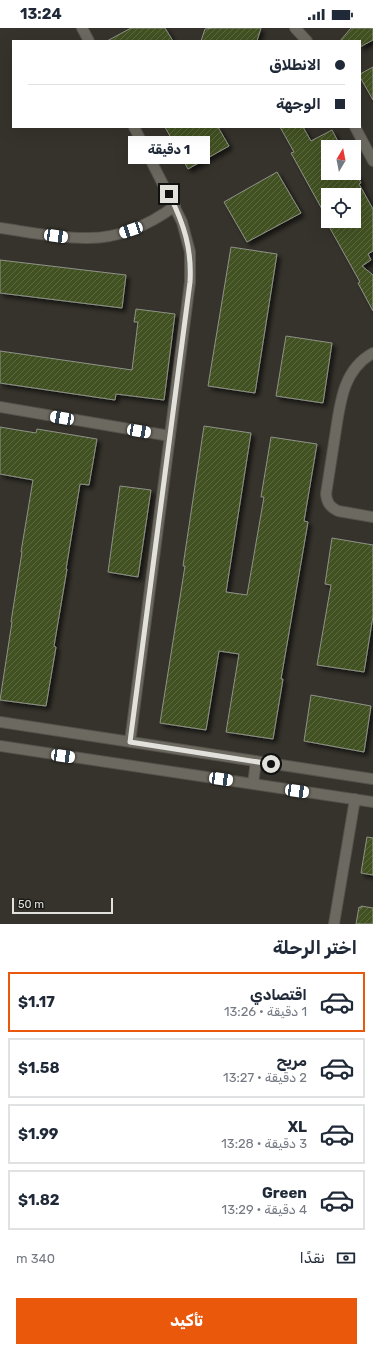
<!DOCTYPE html>
<html lang="ar">
<meta charset="utf-8">
<style>
:root{--surface:#fff;--page:#f6f6f7;--text:#1f2937;--muted:#747a83;--line:#e0e1e3;--accent:#ea580c}
body{margin:0;font-family:Rubik,Vazirmatn,sans-serif;background:var(--page);color:var(--text);direction:rtl;height:100vh;display:flex;flex-direction:column;font-size:15px;white-space:nowrap}
*{box-sizing:border-box;margin:0}
p{font-size:13px;color:var(--muted)}
.icon{flex:none;width:22px;height:22px;fill:none;stroke:currentColor;stroke-width:2;stroke-linecap:round;stroke-linejoin:round}
.map{position:relative;height:896px;overflow:hidden;direction:ltr}
.side{display:flex;flex-direction:column;background:var(--surface);flex:1}
.side>*{flex:none}
.top-card{position:absolute;left:12px;top:12px;width:349px;height:88px;border-radius:0px;box-shadow:0 4px 16px #0002;direction:rtl;display:grid;align-content:center;height:88px;padding:0 16px;background:var(--surface)}
.needle{width:26px;rotate:10deg}
.tools{position:absolute;left:321px;top:112px;display:grid;gap:8px}
.tools a{display:grid;place-items:center;width:40px;height:40px;border-radius:0px;background:var(--surface);box-shadow:0 4px 16px #0002;font-size:20px}
.scale{position:absolute;left:12px;bottom:10px;width:101px;box-sizing:border-box;padding-left:4px;border:2px solid #e3e1dc;border-top:0;font-size:11px;line-height:14px;white-space:nowrap;color:#e3e1dc;-webkit-text-stroke:3px #1c1b18;paint-order:stroke}
.end{position:absolute;width:18px;height:18px;margin:-9px;border:5px solid #e3e1dc;background:#111;box-shadow:0 0 0 2px #111}
.from{border-radius:50%}
.bubble{position:absolute;height:28px;border-radius:0px;background:var(--surface);box-shadow:0 4px 16px #0002;font-size:13px;font-weight:700;line-height:28px;text-align:center;direction:rtl}
.car{position:absolute;width:12px;height:24px;margin:-12px -6px;border-radius:5px;box-shadow:0 0 3px 1px #0007;background:linear-gradient(#fff 24%,#345 0 40%,#fff 0 76%,#345 0 86%,#fff 0)}
.top-card b{display:flex;align-items:center;gap:14px;height:38px;font-size:15px}
.top-card b+b{border-top:1px solid var(--line)}
.top-card i{width:10px;height:10px;background:var(--text)}
ul{padding:0;list-style:none}
li{display:flex;align-items:center;gap:12px;height:60px;margin:0 8px 6px;padding:0 8px;border:2px solid var(--line);border-radius:0px}
li div{flex:1}
li b{display:block;font-size:15px}
li em{font-style:normal;font-weight:700}
li.current{border-color:var(--accent)}
li>.icon{width:36px;height:36px;stroke-width:1.5}
h2{padding:0 16px;font-size:18px;line-height:48px}
.pay{display:flex;align-items:center;gap:10px;height:44px;padding:0 16px;font-size:15px}
.pay p{margin-inline-start:auto}
.button{display:flex;gap:8px;margin-top:auto;padding:8px 16px}
.button a{flex:1;height:46px;border-radius:0px;background:var(--accent);color:#fff;font-size:16px;font-weight:700;line-height:46px;text-align:center}
.status{display:flex;justify-content:space-between;align-items:center;height:28px;padding:0 20px;background:var(--surface);direction:ltr}
.status svg{height:11px;fill:currentColor}
.map>svg:first-child{display:block}
.building{fill:url(#building-hatch);stroke:#8e9289;filter:url(#shadow)}
.lines{fill:none;stroke-linecap:round;stroke-linejoin:round}
.minor-casing{stroke:#55524c;stroke-width:12}
.minor{stroke:#6c6960;stroke-width:10}
.route{stroke:#e3e1dc;stroke-width:5}
</style>
<div class="status"><b>13:24</b><svg viewBox="0 0 49 12"><path d="M0 12V9h3v3zM5 12V6h3v6zM10 12V3h3v9zM15 12V0h3v12zM26 1h20v11H26zM47 4h2v5h-2z"/></svg></div>
<div class="map">
<svg width="373" height="896" viewBox="0 0 373 896">
<defs>
<pattern id="building-hatch" width="6" height="6" patternUnits="userSpaceOnUse"><rect width="6" height="6" fill="#425121"/><path d="M-1 1l2-2M0 6l6-6M5 7l2-2" fill="none" stroke="#5d6a41"/></pattern>
<filter id="shadow"><feDropShadow dx="3.5" dy="3.5" stdDeviation="2" flood-color="#0009"/></filter>
</defs>
<rect width="100%" height="100%" fill="#36332c"/>
<path class="building" d="M131 0H165L173 13H107Z
M213 0H261L257 13H201L205 1Z
M351 0H373V12L360 19V13H340Z
M373 39V72L360 49V46Z
M165 99H218L229 118 188 141Z
M280 99H303L311 113 332 102 341 119H328V145H356L361 155 359 156 373 181V223L368 226 371 232 362 238 373 247V283L358 255 360 254 326 193H354V167H328V192L291 125 294 124Z
M277 144 301 185 247 214 224 174Z
M231 219 277 226 255 365 208 358Z
M0 232 126 247 122 280 0 265Z
M136 281 175 286 164 372 116 366 115 372 0 355V323L132 342 138 294H134Z
M286 308 332 315 323 375 276 368Z
M204 398 251 405 226 564 247 567 264 469H261L271 409 317 416 304 493 308 494 281 651H283L273 711 226 704 239 626 219 623 206 702 160 695 185 538H183Z
M0 399 36 405 37 401 97 411 89 457 80 456 66 541H67L54 618 56 619 46 678 0 672 12 594H11L22 524H21L33 452 0 446Z
M120 458 151 462 138 549 108 544Z
M332 510 373 517V588L364 644 317 637 331 557 325 556Z
M311 667 371 678 364 724 304 713Z
M367 809 373 810V847L361 845Z
M361 878 373 880V896H356L359 879 361 880Z"/>
<g class="lines">
<defs>
<path id="minor" d="M82 0 89 13
M295 0 307 13
M355 99 373 133
M0 200C28 204 57 210 85 210 117 211 149 197 175 178
M373 325C342 342 340 377 335 408 332 428 329 447 326 466 327 475 330 479 338 483L373 489
M0 379 170 408
M0 694 373 751
M130 714 190 254V224L182 194 134 99
M0 718 373 774
M253 756 256 733
M334 896 355 771"/>
</defs>
<use href="#minor" class="minor-casing"/>
<use href="#minor" class="minor"/>
</g>
<g class="lines">
<path class="route" d="M169 166C184 196 192 221 190 254L130 714 271 736"/>
</g>
</svg>
<div class="tools">
<a><svg class="needle" viewBox="-14 -14 28 28"><path d="M0-13l5 13h-10z" fill="#e53935"/><path d="M0 13l5-13h-10z" fill="#747a83"/></svg></a>
<a><svg class="icon" aria-label="locate" viewBox="0 0 24 24"><circle cx="12" cy="12" r="6"/><path d="M12 2v4M12 18v4M2 12h4M18 12h4"/></svg></a>
</div>
<div class="scale">50 m</div>
<i class="end from" style="left:271px;top:736px"></i>
<i class="end" style="left:169px;top:166px"></i>
<div class="bubble" style="left:128px;top:108px;width:82px">1 دقيقة</div>
<i class="car" style="left:131px;top:202px;rotate:251deg"></i>
<i class="car" style="left:56px;top:208px;rotate:98deg"></i>
<i class="car" style="left:62px;top:390px;rotate:280deg"></i>
<i class="car" style="left:139px;top:403px;rotate:100deg"></i>
<i class="car" style="left:63px;top:728px;rotate:98deg"></i>
<i class="car" style="left:221px;top:751px;rotate:98deg"></i>
<i class="car" style="left:297px;top:763px;rotate:98deg"></i>
<div class="top-card">
<b><i class="from"></i>الانطلاق</b>
<b><i></i>الوجهة</b>
</div>
</div>
<section class="side">
<h2>اختر الرحلة</h2>
<ul>
<li class="current"><svg class="icon" aria-label="car" viewBox="0 0 24 24"><path d="M5 17H2v-5l4-1 3-4h7l3 4 3 1v5h-3M9 17h6M6 11h13"/><circle cx="7" cy="17" r="2"/><circle cx="17" cy="17" r="2"/></svg><div><b>اقتصادي</b><p>1 دقيقة · 13:26</p></div><em>$1.17</em></li>
<li><svg class="icon" aria-label="car" viewBox="0 0 24 24"><path d="M5 17H2v-5l4-1 3-4h7l3 4 3 1v5h-3M9 17h6M6 11h13"/><circle cx="7" cy="17" r="2"/><circle cx="17" cy="17" r="2"/></svg><div><b>مريح</b><p>2 دقيقة · 13:27</p></div><em>$1.58</em></li>
<li><svg class="icon" aria-label="car" viewBox="0 0 24 24"><path d="M5 17H2v-5l4-1 3-4h7l3 4 3 1v5h-3M9 17h6M6 11h13"/><circle cx="7" cy="17" r="2"/><circle cx="17" cy="17" r="2"/></svg><div><b>XL</b><p>3 دقيقة · 13:28</p></div><em>$1.99</em></li>
<li><svg class="icon" aria-label="car" viewBox="0 0 24 24"><path d="M5 17H2v-5l4-1 3-4h7l3 4 3 1v5h-3M9 17h6M6 11h13"/><circle cx="7" cy="17" r="2"/><circle cx="17" cy="17" r="2"/></svg><div><b>Green</b><p>4 دقيقة · 13:29</p></div><em>$1.82</em></li>
</ul>
<div class="pay"><svg class="icon" aria-label="cash" viewBox="0 0 24 24"><path d="M3 7h18v10H3z"/><circle cx="12" cy="12" r="2"/></svg>نقدًا<p>340 m</p></div>
<div class="button"><a>تأكيد</a></div>
</section>
